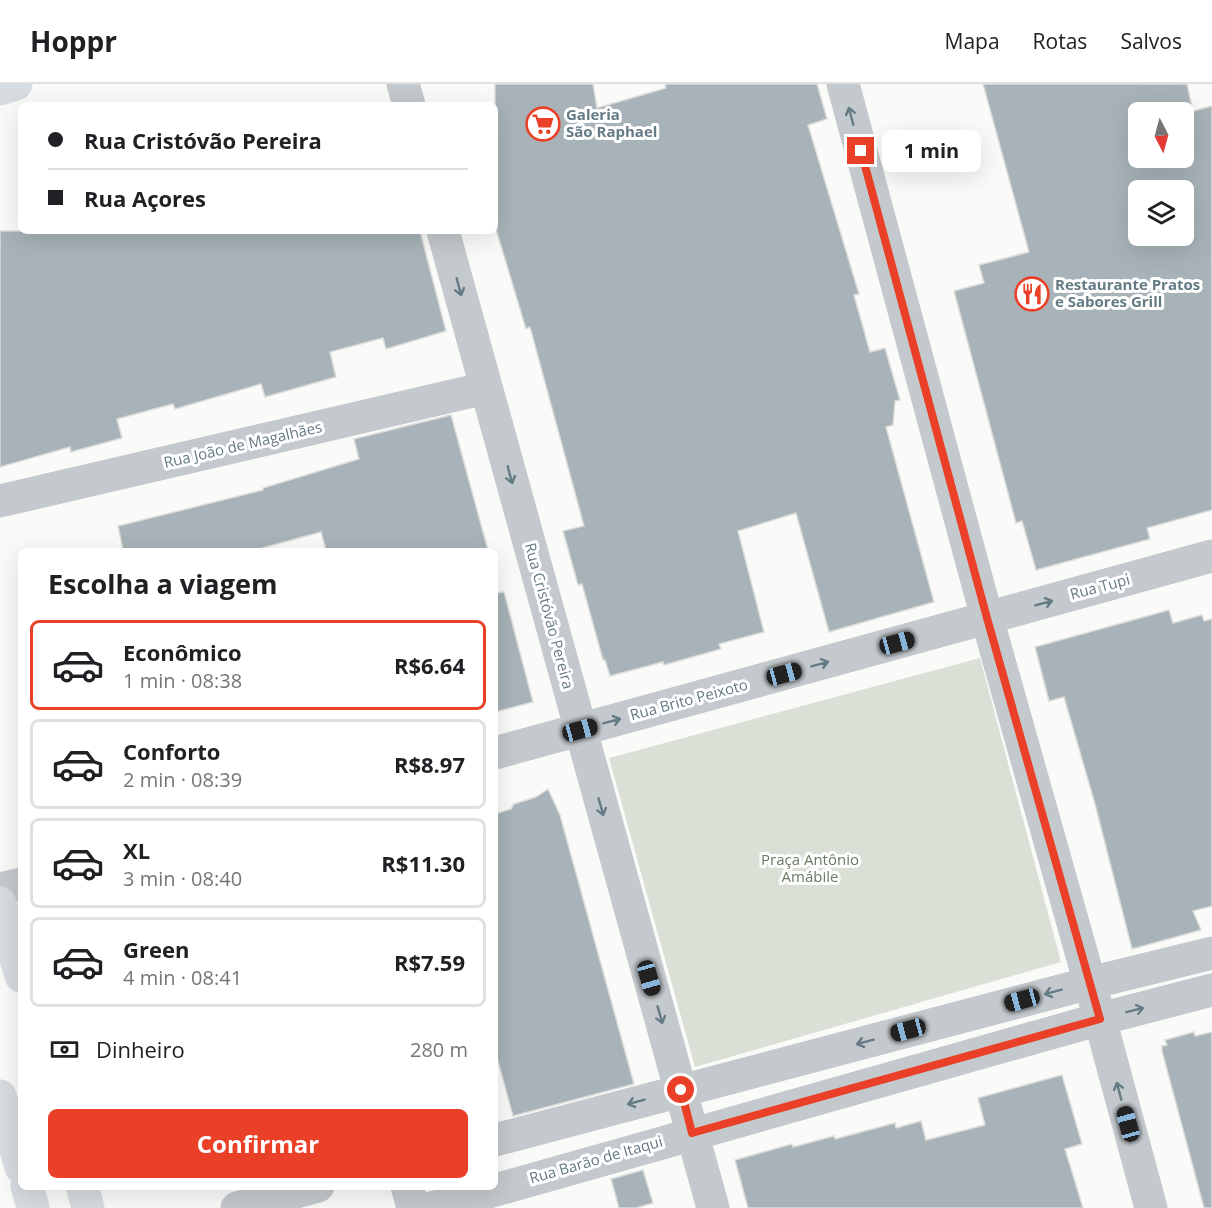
<!DOCTYPE html>
<html lang="pt">
<meta charset="utf-8">
<style>
:root{--surface:#fff;--page:#f2f2f2;--text:#202124;--muted:#757577;--line:#e0e0e0;--accent:#ea4028}
body{margin:0;font-family:"Open Sans",sans-serif;background:var(--page);color:var(--text);height:100vh;display:flex;flex-direction:column;font-size:22px;white-space:nowrap}
*{box-sizing:border-box;margin:0}
p{font-size:20px;color:var(--muted)}
.icon{flex:none;width:33px;height:33px;fill:none;stroke:currentColor;stroke-width:2;stroke-linecap:round;stroke-linejoin:round}
.map{position:relative;flex:1;overflow:hidden}
.drawer{position:absolute;left:18px;top:464px;width:480px;height:642px;display:flex;flex-direction:column;background:var(--surface);border-radius:9px;box-shadow:0 6px 24px #0002}
.drawer>*{flex:none}
.guide{position:absolute;left:18px;top:18px;width:480px;height:132px;border-radius:9px;box-shadow:0 6px 24px #0002;display:grid;align-content:center;height:132px;padding:0 30px;background:var(--surface)}
.needle{width:39px;rotate:174deg}
.controls{position:absolute;left:1128px;top:18px;display:grid;gap:12px}
.controls a{display:grid;place-items:center;width:66px;height:66px;border-radius:9px;background:var(--surface);box-shadow:0 6px 24px #0002;font-size:30px}
.end{position:absolute;width:27px;height:27px;margin:-14px;border:8px solid #ea4028;background:#fff;box-shadow:0 0 0 3px #fff}
.from{border-radius:50%}
.bubble{position:absolute;height:42px;border-radius:9px;background:var(--surface);box-shadow:0 6px 24px #0002;font-size:20px;font-weight:700;line-height:42px;text-align:center}
.car{position:absolute;width:18px;height:36px;margin:-18px -9px;border-radius:8px;box-shadow:0 0 4px 2px #0007;background:linear-gradient(#222 24%,#8ab4d8 0 40%,#222 0 76%,#8ab4d8 0 86%,#222 0)}
.guide b{display:flex;align-items:center;gap:21px;height:57px;font-size:22px}
.guide b+b{border-top:2px solid var(--line)}
.guide i{width:15px;height:15px;background:var(--text)}
ul{padding:0;list-style:none}
li{display:flex;align-items:center;gap:18px;height:90px;margin:0 12px 9px;padding:0 18px;border:3px solid var(--line);border-radius:9px}
li div{flex:1}
li b{display:block;font-size:22px}
li em{font-style:normal;font-weight:700}
li.selected{border-color:var(--accent)}
li>.icon{width:54px;height:54px;stroke-width:1.5}
h2{padding:0 30px;font-size:27px;line-height:72px}
.pay{display:flex;align-items:center;gap:15px;height:66px;padding:0 30px;font-size:22px}
.pay p{margin-inline-start:auto}
.action{display:flex;gap:12px;margin-top:auto;padding:12px 30px}
.action a{flex:1;height:69px;border-radius:9px;background:var(--accent);color:#fff;font-size:24px;font-weight:700;line-height:69px;text-align:center}
header{display:flex;align-items:center;gap:36px;box-sizing:border-box;height:84px;padding:0 30px;background:var(--surface);border-bottom:2px solid var(--line)}
header strong{font-size:28px}
nav{display:flex;gap:33px;margin-inline-start:auto;font-size:21px}
.map>svg:first-child{display:block}
.green{fill:#dbe0d7}
.building{fill:#a7b3b8;stroke:#dcdcda;stroke-width:1.5;fill-rule:evenodd}
.lines{fill:none;stroke-linecap:round;stroke-linejoin:round}
.street{stroke:#c3c9cc;stroke-width:33}
.secondary{stroke:#d6dcdf;stroke-width:33}
.oneway{stroke:#647a84}
.route{stroke:#ea4028;stroke-width:8}
.labels{text-anchor:middle;stroke-width:6;stroke-linejoin:round;paint-order:stroke}
.poi-label{font-size:15px;font-weight:bold;fill:#647a84;stroke:#fff;text-anchor:start}
.street-label{font-size:15px;fill:#647a84;stroke:#fff}
.park-label{font-size:15px;fill:#6a7b63;stroke:#fff}
</style>
<header>
<strong>Hoppr</strong>
<nav><a>Mapa</a><a>Rotas</a><a>Salvos</a></nav>
</header>
<div class="map">
<svg width="1212" height="1124" viewBox="0 0 1212 1124">
<rect width="100%" height="100%" fill="#fafaf8"/>
<path class="green" d="M980 574 1061 878 695 983 609 674Z"/>
<path class="building" d="M495 0H593L597 24 666 4 665 0H817L827 35 808 41 859 210 854 211 870 268 885 264 900 316 895 317 893 341 886 343 934 518 829 548 796 429 738 447 764 548 719 560 721 565 664 581 663 578 610 592 605 576H603L582 500 578 501 563 447 584 442 530 243 526 245 495 142Z
M983 0H1187L1193 27 1212 22V426L1147 444 1150 455 1036 486 1022 437 1016 439 954 207 984 199 979 181 1029 168ZM1138 28H1184V74H1138ZM1138 106H1184V152H1138Z
M0 147H420L446 247 386 265 383 254 330 268 336 293 265 313 261 300 175 325 173 320 117 335 122 354 71 368 70 363 0 383Z
M451 331 488 466H326L321 448 255 466H123L118 442 263 406V404L359 375 354 355Z
M504 508 533 618 495 628V509Z
M1169 526 1173 539 1202 531 1204 537 1212 535V822L1193 827 1201 846 1132 865 1095 720 1064 613 1049 617 1035 563Z
M548 705 560 731 634 1000 513 1032 495 966V730L511 725 514 720 536 713Z
M1194 948 1195 952 1212 948V1124H1204L1162 967V962L1167 961 1165 956Z
M1062 991 1082 1060 1065 1065 1083 1124H748L735 1076 792 1060 793 1063 834 1052 835 1055 895 1039 896 1044 921 1037 926 1056 985 1041 978 1014Z
M643 1086 653 1119 636 1124H619L611 1095Z"/>
<g class="lines">
<path class="street" d="M403 0 409 21
M843 0 987 534 1100 935 1151 1124
M443 147 713 1124
M0 417 486 304
M495 669 1212 472
M0 805 21 800
M495 1056 1090 899 1212 869
M407 1102 413 1124
M237 1124 318 1102
M432 1124 1100 935 1212 906"/>
<path class="secondary" d="M0 5 16 0
M0 819 21 892
M0 1012 21 1083
M27 1102 33 1124
M82 1102 88 1124"/>
</g>
<defs><path id="oneway-shaft" d="M-6 0H5M1.5-3L5.5 0L1.5 3" fill="none" stroke-width="1.6" stroke-linecap="round" stroke-linejoin="round" transform="scale(1.5)"/></defs>
<g class="oneway">
<use href="#oneway-shaft" transform="translate(851 32) rotate(-105)"/>
<use href="#oneway-shaft" transform="translate(459 203) rotate(75)"/>
<use href="#oneway-shaft" transform="translate(510 391) rotate(75)"/>
<use href="#oneway-shaft" transform="translate(1044 519) rotate(-15)"/>
<use href="#oneway-shaft" transform="translate(820 580) rotate(-15)"/>
<use href="#oneway-shaft" transform="translate(612 637) rotate(-15)"/>
<use href="#oneway-shaft" transform="translate(601 723) rotate(74)"/>
<use href="#oneway-shaft" transform="translate(1053 908) rotate(165)"/>
<use href="#oneway-shaft" transform="translate(1135 926) rotate(-14)"/>
<use href="#oneway-shaft" transform="translate(660 931) rotate(74)"/>
<use href="#oneway-shaft" transform="translate(865 958) rotate(165)"/>
<use href="#oneway-shaft" transform="translate(1119 1007) rotate(-105)"/>
<use href="#oneway-shaft" transform="translate(636 1018) rotate(165)"/>
</g>
<g class="lines">
<path class="route" d="M681 1006 692 1049 1100 935 987 534 861 67"/>
</g>
<defs>
<symbol id="supermarket-ring" viewBox="-11 -11 22 22"><circle r="9.5" fill="#fff" stroke="#ea4028" stroke-width="1.5"/><path d="M-6-5.5h2.5l.6 2H6L4.5 2H-2.5L-4.4-4H-6ZM-1.5 3.2a1.3 1.3 0 1 0 .1 0ZM3 3.2a1.3 1.3 0 1 0 .1 0Z" fill="#ea4028"/></symbol>
<symbol id="restaurant-ring" viewBox="-11 -11 22 22"><circle r="9.5" fill="#fff" stroke="#ea4028" stroke-width="1.5"/><path d="M-5-6h1v4h1v-4h1v4h1v-4h1v5L-1.5 .5V6h-2V.5L-5-1ZM5-6V6H3V1.5H1.5Q1.5-4 5-6Z" fill="#ea4028"/></symbol>
</defs>
<g fill-rule="evenodd">
<use href="#supermarket-ring" x="524" y="21" width="38" height="38"/>
<use href="#restaurant-ring" x="1013" y="191" width="38" height="38"/>
</g>
<g class="labels">
<g class="poi-label">
<text x="566" y="36">Galeria<tspan x="566" dy="17">São Raphael</tspan></text>
<text x="1055" y="206">Restaurante Pratos<tspan x="1055" dy="17">e Sabores Grill</tspan></text>
</g>
<g class="street-label">
<text transform="translate(243 361) rotate(-13)" y="5">Rua João de Magalhães</text>
<text transform="translate(1100 503) rotate(-15)" y="5">Rua Tupi</text>
<text transform="translate(549 532) rotate(75)" y="5">Rua Cristóvão Pereira</text>
<text transform="translate(689 616) rotate(-15)" y="5">Rua Brito Peixoto</text>
<text transform="translate(596 1076) rotate(-16)" y="5">Rua Barão de Itaqui</text>
</g>
<g class="park-label">
<text x="810" y="781">Praça Antônio<tspan x="810" dy="17">Amábile</tspan></text>
</g>
</g>
</svg>
<div class="controls">
<a><svg class="needle" viewBox="-14 -14 28 28"><path d="M0-13l5 13h-10z" fill="#e53935"/><path d="M0 13l5-13h-10z" fill="#757577"/></svg></a>
<a><svg class="icon" aria-label="layers" viewBox="0 0 24 24"><path d="M12 4l9 5-9 5-9-5zM3 14l9 5 9-5"/></svg></a>
</div>
<i class="end from" style="left:681px;top:1006px"></i>
<i class="end" style="left:861px;top:67px"></i>
<div class="bubble" style="left:882px;top:46px;width:99px">1 min</div>
<i class="car" style="left:897px;top:559px;rotate:75deg"></i>
<i class="car" style="left:784px;top:590px;rotate:75deg"></i>
<i class="car" style="left:580px;top:646px;rotate:75deg"></i>
<i class="car" style="left:649px;top:894px;rotate:164deg"></i>
<i class="car" style="left:1022px;top:916px;rotate:255deg"></i>
<i class="car" style="left:908px;top:946px;rotate:255deg"></i>
<i class="car" style="left:1128px;top:1040px;rotate:345deg"></i>
<div class="guide">
<b><i class="from"></i>Rua Cristóvão Pereira</b>
<b><i></i>Rua Açores</b>
</div>
<section class="drawer">
<h2>Escolha a viagem</h2>
<ul>
<li class="selected"><svg class="icon" aria-label="car" viewBox="0 0 24 24"><path d="M5 17H2v-5l4-1 3-4h7l3 4 3 1v5h-3M9 17h6M6 11h13"/><circle cx="7" cy="17" r="2"/><circle cx="17" cy="17" r="2"/></svg><div><b>Econômico</b><p>1 min · 08:38</p></div><em>R$6.64</em></li>
<li><svg class="icon" aria-label="car" viewBox="0 0 24 24"><path d="M5 17H2v-5l4-1 3-4h7l3 4 3 1v5h-3M9 17h6M6 11h13"/><circle cx="7" cy="17" r="2"/><circle cx="17" cy="17" r="2"/></svg><div><b>Conforto</b><p>2 min · 08:39</p></div><em>R$8.97</em></li>
<li><svg class="icon" aria-label="car" viewBox="0 0 24 24"><path d="M5 17H2v-5l4-1 3-4h7l3 4 3 1v5h-3M9 17h6M6 11h13"/><circle cx="7" cy="17" r="2"/><circle cx="17" cy="17" r="2"/></svg><div><b>XL</b><p>3 min · 08:40</p></div><em>R$11.30</em></li>
<li><svg class="icon" aria-label="car" viewBox="0 0 24 24"><path d="M5 17H2v-5l4-1 3-4h7l3 4 3 1v5h-3M9 17h6M6 11h13"/><circle cx="7" cy="17" r="2"/><circle cx="17" cy="17" r="2"/></svg><div><b>Green</b><p>4 min · 08:41</p></div><em>R$7.59</em></li>
</ul>
<div class="pay"><svg class="icon" aria-label="cash" viewBox="0 0 24 24"><path d="M3 7h18v10H3z"/><circle cx="12" cy="12" r="2"/></svg>Dinheiro<p>280 m</p></div>
<div class="action"><a>Confirmar</a></div>
</section>
</div>
